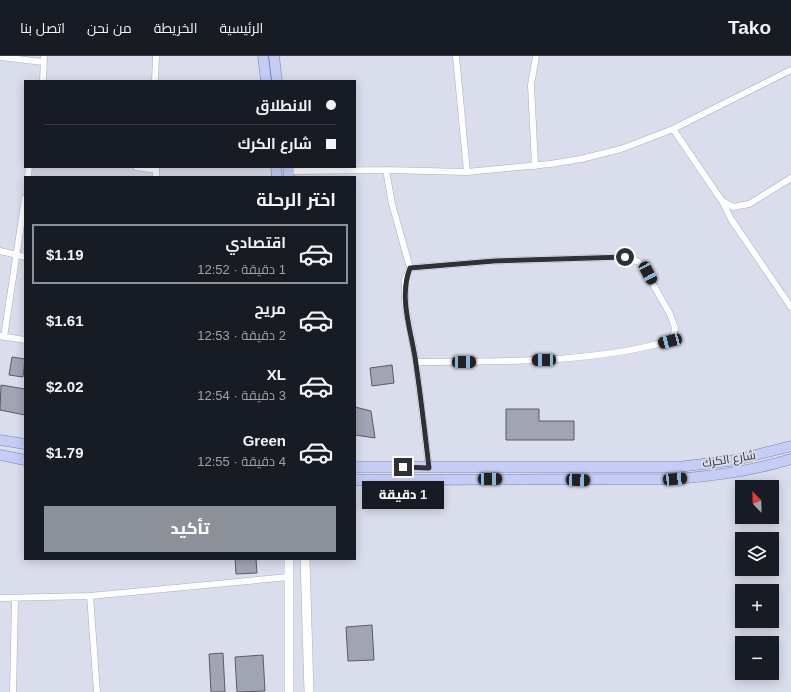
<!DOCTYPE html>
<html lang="ar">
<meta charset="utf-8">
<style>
:root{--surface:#171b24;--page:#242831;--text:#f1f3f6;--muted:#9ea1a6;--line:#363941;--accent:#8c9099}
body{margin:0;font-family:Arial,Cairo,sans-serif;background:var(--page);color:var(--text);direction:rtl;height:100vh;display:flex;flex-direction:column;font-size:15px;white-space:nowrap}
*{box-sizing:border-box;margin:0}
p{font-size:13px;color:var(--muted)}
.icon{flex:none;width:22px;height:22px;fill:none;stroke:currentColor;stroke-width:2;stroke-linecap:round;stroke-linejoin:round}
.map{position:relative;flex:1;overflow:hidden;direction:ltr}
.details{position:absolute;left:24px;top:120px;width:332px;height:384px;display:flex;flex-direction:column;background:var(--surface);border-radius:0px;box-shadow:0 2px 10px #0003;direction:rtl}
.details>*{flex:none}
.hud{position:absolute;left:24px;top:24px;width:332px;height:88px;border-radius:0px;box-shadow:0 2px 10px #0003;direction:rtl;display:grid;align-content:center;height:88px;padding:0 20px;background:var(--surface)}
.needle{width:26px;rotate:337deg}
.buttons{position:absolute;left:735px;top:424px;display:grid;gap:8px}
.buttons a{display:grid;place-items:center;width:44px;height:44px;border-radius:0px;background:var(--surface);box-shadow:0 2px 10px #0003;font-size:20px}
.end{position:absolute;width:18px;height:18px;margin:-9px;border:5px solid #303137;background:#fff;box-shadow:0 0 0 2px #fff}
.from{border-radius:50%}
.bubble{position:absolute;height:28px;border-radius:0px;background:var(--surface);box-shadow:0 2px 10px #0003;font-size:13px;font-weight:800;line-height:28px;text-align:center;direction:rtl}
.car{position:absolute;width:12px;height:24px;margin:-12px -6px;border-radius:5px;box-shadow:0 0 3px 1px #0007;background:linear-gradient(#222 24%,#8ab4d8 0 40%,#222 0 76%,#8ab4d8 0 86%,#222 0)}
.hud b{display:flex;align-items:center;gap:14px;height:38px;font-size:15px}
.hud b+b{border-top:1px solid var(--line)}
.hud i{width:10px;height:10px;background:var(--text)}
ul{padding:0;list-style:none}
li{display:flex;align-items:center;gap:12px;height:60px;margin:0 8px 6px;padding:0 12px;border:2px solid transparent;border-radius:0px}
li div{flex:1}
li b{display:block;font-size:15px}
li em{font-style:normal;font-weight:800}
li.active{border-color:var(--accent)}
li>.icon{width:36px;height:36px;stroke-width:1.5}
h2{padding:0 20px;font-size:18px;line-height:48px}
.cta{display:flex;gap:8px;margin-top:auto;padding:8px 20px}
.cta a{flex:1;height:46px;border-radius:0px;background:var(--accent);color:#fff;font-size:16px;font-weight:800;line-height:46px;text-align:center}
header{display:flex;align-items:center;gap:24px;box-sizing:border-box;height:56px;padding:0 20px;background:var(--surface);border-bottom:1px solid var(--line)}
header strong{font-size:19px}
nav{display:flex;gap:22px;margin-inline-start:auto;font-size:14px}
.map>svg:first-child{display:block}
.building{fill:#a1a4b2;stroke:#585b67}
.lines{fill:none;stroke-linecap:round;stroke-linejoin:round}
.street-casing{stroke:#abaebc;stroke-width:7}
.secondary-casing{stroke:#abaebc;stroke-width:10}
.primary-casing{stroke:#7880af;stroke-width:11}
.street{stroke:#fff;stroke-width:6}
.secondary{stroke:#fff;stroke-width:9}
.primary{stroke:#c5cdf6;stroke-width:10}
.route{stroke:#303137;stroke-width:5}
.labels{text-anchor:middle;stroke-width:3.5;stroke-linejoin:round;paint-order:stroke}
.street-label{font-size:12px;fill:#303137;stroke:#daddec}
</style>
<header>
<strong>Tako</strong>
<nav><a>الرئيسية</a><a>الخريطة</a><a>من نحن</a><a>اتصل بنا</a></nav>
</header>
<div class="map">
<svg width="791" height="636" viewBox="0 0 791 636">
<rect width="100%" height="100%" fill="#daddec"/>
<path class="building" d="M12 301 25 303 23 321 9 319Z
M392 309 394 327 372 330 370 312Z
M1 329 25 333V359L0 354Z
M355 351 371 355 375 382 355 379Z
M506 353H539V365H574V384H506Z
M235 503H256L257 517 236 518Z
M372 569 374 604 348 605 346 571Z
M223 597 225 636H211L209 598Z
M263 599 265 635 237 636 235 601Z"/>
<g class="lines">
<defs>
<path id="street" d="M456 0 467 116
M0 1 43 6
M43 25 44 0
M155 25 156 0
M673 73 722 145 733 151 749 148 791 122
M535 110 531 29 536 0
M136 111 156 114
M386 114 392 148 410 212 405 224V247L416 306 429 412
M289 115 386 114 467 116 550 108 581 103 621 93 673 73 791 14
M28 121 29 111
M156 121V111
M722 145 731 163 791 251
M0 195 25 201
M410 212 494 205 625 201 639 206 643 211 670 258 675 272 673 282 670 285C587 308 501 305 416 306
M0 280 25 284
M4 281 25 142
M90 540 97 636
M0 542 90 540 289 521
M13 636 15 542"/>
<path id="secondary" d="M305 503 309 636
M289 636V503"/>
<path id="primary" d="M263 0 266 25
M274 0 277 25
M276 111 277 121
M289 111V121
M0 384 25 388
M0 399 25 404
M355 411H678L736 404 791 390
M355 424 675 423C714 420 753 415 791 403"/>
</defs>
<use href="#street" class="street-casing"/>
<use href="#secondary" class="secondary-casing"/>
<use href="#primary" class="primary-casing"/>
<use href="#street" class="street"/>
<use href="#secondary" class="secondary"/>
<use href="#primary" class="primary"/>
</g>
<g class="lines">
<path class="route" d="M403 411 429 412C425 377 421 343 416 308 412 276 398 243 410 212L494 205 625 201"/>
</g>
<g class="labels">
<g class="street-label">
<text transform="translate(729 403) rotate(-9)" y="4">شارع الكرك</text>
</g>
</g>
</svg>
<div class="buttons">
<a><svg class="needle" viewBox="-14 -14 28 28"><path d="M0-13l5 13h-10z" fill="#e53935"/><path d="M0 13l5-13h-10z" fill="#9ea1a6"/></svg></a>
<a><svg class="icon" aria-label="layers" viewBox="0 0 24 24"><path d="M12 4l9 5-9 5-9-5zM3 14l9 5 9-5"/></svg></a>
<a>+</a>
<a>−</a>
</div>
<i class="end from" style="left:625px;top:201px"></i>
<i class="end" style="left:403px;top:411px"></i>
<div class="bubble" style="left:362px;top:425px;width:82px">1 دقيقة</div>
<i class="car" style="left:648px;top:217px;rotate:152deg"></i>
<i class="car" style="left:670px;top:285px;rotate:255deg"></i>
<i class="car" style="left:544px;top:304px;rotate:269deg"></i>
<i class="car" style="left:464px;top:306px;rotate:89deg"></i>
<i class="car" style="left:490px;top:423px;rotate:90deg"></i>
<i class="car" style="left:675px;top:423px;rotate:85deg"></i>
<i class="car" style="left:578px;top:424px;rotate:92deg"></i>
<div class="hud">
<b><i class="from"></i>الانطلاق</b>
<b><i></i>شارع الكرك</b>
</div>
<section class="details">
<h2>اختر الرحلة</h2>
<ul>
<li class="active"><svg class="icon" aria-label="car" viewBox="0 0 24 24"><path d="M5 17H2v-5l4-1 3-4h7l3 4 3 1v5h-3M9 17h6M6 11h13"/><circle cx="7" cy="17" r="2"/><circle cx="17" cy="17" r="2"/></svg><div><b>اقتصادي</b><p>1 دقيقة · 12:52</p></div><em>$1.19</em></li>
<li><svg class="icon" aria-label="car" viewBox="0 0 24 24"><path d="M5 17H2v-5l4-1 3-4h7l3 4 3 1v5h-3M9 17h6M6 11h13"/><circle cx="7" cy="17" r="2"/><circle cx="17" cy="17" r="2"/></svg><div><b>مريح</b><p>2 دقيقة · 12:53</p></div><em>$1.61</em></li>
<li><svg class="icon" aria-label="car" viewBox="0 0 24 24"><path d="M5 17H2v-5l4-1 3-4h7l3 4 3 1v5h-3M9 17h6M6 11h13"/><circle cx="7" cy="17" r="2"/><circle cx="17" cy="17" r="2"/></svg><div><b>XL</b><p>3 دقيقة · 12:54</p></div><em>$2.02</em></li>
<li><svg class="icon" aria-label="car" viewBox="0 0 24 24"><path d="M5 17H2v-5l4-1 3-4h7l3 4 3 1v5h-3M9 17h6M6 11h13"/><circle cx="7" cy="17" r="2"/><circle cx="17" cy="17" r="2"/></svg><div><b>Green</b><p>4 دقيقة · 12:55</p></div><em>$1.79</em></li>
</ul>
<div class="cta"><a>تأكيد</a></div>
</section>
</div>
